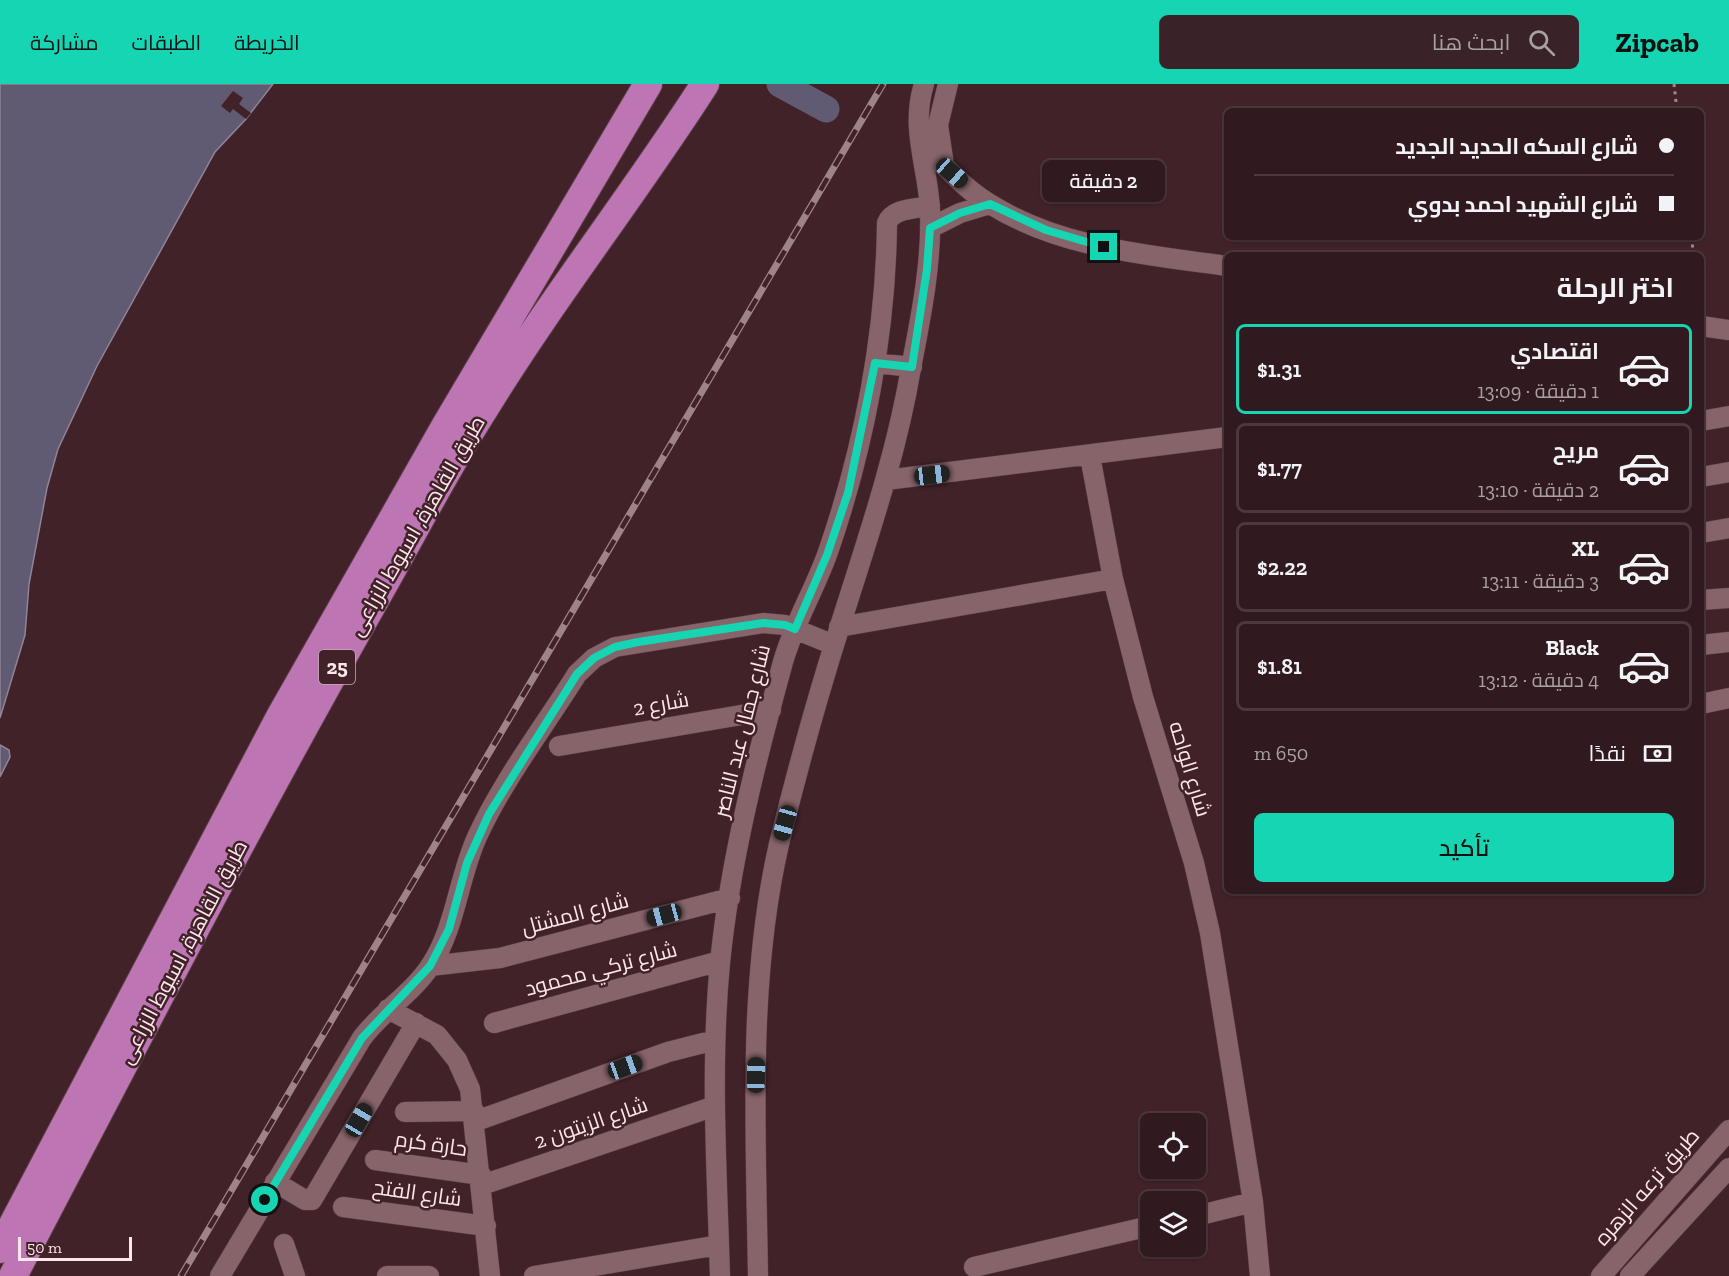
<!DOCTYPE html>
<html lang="ar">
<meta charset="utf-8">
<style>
:root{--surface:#311a1f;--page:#392328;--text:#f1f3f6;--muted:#a8a1a4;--line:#4c383d;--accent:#15d5b3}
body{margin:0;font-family:"Zilla Slab",Cairo,serif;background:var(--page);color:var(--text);direction:rtl;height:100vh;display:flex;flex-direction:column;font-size:22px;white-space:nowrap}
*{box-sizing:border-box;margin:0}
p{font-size:20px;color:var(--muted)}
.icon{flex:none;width:33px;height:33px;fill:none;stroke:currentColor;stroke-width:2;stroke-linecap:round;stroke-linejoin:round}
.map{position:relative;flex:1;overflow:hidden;direction:ltr}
.side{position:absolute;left:1224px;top:168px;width:480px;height:642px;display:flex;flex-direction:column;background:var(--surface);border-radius:9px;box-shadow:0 2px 4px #0004,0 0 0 2px var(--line);direction:rtl}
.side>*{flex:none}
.top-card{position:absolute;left:1224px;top:24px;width:480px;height:132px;border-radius:9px;box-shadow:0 2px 4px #0004,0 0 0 2px var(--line);direction:rtl;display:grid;align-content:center;height:132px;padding:0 30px;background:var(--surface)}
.controls{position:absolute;left:1140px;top:1029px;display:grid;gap:12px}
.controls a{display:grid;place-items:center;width:66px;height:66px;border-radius:9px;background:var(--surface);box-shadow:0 2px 4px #0004,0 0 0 2px var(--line);font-size:30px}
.scale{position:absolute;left:18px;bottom:15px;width:114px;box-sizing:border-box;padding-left:6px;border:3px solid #fde7eb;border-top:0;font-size:16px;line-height:21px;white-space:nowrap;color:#fde7eb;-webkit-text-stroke:4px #412229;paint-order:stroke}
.end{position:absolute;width:27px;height:27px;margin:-14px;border:8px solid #15d5b3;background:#111;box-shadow:0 0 0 3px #111}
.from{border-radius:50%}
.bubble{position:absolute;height:42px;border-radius:9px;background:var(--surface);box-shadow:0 2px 4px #0004,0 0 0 2px var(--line);font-size:20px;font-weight:600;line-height:42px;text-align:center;direction:rtl}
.car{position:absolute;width:18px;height:36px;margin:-18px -9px;border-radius:8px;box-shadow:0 0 4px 2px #0007;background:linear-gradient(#222 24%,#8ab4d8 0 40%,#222 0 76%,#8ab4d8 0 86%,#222 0)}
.top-card b{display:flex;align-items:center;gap:21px;height:57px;font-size:22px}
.top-card b+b{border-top:2px solid var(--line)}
.top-card i{width:15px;height:15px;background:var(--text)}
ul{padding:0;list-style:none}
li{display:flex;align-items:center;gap:18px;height:90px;margin:0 12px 9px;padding:0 18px;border:3px solid var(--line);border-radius:9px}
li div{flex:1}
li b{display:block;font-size:22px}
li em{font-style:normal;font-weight:600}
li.selected{border-color:var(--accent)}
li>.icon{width:54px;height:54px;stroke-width:1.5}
h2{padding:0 30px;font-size:27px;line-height:72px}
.pay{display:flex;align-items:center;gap:15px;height:66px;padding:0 30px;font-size:22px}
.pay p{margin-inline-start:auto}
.action{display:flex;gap:12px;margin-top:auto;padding:12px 30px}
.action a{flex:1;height:69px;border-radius:9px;background:var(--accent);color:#111;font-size:24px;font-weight:600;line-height:69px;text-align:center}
header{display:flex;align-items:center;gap:36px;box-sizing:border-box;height:84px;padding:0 30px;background:var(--accent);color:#111}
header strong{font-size:28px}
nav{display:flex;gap:33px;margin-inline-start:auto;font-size:21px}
.search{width:420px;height:54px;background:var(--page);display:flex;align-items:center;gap:15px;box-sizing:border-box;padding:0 21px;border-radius:9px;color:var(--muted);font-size:22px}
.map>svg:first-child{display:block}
.water{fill:#615a73;stroke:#908497;stroke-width:1.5}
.pier{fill:#412229}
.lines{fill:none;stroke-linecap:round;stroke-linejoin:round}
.river{stroke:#615a73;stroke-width:27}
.minor-casing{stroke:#5a3f46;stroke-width:21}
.highway-casing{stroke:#5a3f46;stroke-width:30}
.path{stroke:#a3898e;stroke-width:3;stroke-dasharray:3 4.5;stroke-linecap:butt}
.minor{stroke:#87636a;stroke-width:20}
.highway{stroke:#bd75b3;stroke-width:28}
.rail-casing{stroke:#9e8389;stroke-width:7}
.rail{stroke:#412229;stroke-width:4.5;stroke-dasharray:14;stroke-linecap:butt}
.route{stroke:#15d5b3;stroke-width:8}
.labels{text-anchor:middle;stroke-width:5;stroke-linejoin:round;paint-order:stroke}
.shield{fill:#412229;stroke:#c5acb1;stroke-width:1.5}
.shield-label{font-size:20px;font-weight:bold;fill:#fde7eb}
.street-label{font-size:21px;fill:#fde7eb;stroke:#412229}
</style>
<header>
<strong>Zipcab</strong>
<div class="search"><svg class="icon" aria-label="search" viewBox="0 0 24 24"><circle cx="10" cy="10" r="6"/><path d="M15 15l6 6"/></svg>ابحث هنا</div>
<nav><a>الخريطة</a><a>الطبقات</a><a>مشاركة</a></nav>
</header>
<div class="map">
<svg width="1729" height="1192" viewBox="0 0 1729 1192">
<rect width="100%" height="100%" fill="#412229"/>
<path class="water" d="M0 0H273L246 35 215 68 97 282 58 365 47 404 29 500 25 551 0 634Z
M0 661 9 666 10 673 0 693Z"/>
<path class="pier" d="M233 7 243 14 239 20 251 29 246 35 233 25 230 29 221 22Z"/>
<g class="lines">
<path class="river" d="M780 0 826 25"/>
<defs>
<path id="minor" d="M920 55C941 79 963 104 990 120 1060 164 1147 171 1227 182
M944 81 938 41 948 0
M930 144 960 129 990 120
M1701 242 1729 246
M875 279 912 283
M1701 337 1729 332
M1090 372 1113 495 1143 613 1194 779 1210 849 1253 1118 1260 1192
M1701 393 1729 388
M886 396 1227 353
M1701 449 1729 444
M1701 516 1729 514
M839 543 1113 495
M1701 561 1729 558
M1701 620 1729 614
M559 662 771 626
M430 882 500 874 730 814
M388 925 437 951 457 976 470 1005 490 1192
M494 939 720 877
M405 1028 474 1027
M476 1037 668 968 715 956
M375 1076 481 1091
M275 1098 305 1116H312L416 939
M482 1101 715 1022
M343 1123 486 1142
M1196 1132 1253 1118
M284 1160 295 1192
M974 1183 1150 1142
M220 1192 362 954C382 927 412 910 431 881 456 842 458 795 477 753 503 696 544 643 577 590L594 574 615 563 763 539 785 541 834 561
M387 1192H429
M534 1192 719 1161
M720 1192C717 1088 710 983 720 879 730 777 756 676 783 578 794 539 815 505 828 468 864 364 886 249 887 139 893 124 915 125 930 122
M758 1192C756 1049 747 900 779 760 797 687 817 614 840 542 867 456 896 373 911 284 921 232 932 179 930 126 928 82 910 45 924 0
M1601 1192 1729 1046
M1630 1192 1729 1084"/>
<path id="highway" d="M0 1165 280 633 446 341 648 0
M13 1192C133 963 252 732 380 507 414 447 446 385 483 327 552 214 634 111 705 0"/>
</defs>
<use href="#minor" class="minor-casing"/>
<use href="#highway" class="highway-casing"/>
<path class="path" d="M1674 0 1677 27
M1692 153 1693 171"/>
<use href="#minor" class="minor"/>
<use href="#highway" class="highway"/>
<defs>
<path id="rail" d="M181 1192 883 0"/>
</defs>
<use href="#rail" class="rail-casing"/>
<use href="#rail" class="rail"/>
</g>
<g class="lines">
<path class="route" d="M265 1116 362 954 430 882 449 845 467 779 489 730 577 590 594 574 615 563 638 558 763 539 785 541 795 545 827 471 848 409 875 279 912 283 927 185 930 144 960 129 990 120 1046 146 1104 163"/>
</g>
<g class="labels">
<rect class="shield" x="319" y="566" width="36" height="34" rx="4.5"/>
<g class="shield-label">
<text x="337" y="590">25</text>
</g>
<g class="street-label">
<text transform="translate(417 442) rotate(-60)" y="7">طريق القاهرة, اسيوط الزراعى</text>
<text transform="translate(661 620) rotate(-10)" y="7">شارع 2</text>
<text transform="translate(742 647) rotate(-76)" y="7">شارع جمال عبد الناصر</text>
<text transform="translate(1190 685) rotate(73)" y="7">شارع الواحه</text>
<text transform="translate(575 830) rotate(-15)" y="7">شارع المشتل</text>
<text transform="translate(183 868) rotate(-62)" y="7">طريق القاهرة, اسيوط الزراعى</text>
<text transform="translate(601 885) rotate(-15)" y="7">شارع تركي محمود</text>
<text transform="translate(591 1039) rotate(-19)" y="7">شارع الزيتون 2</text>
<text transform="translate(431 1060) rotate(8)" y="7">حارة كرم</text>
<text transform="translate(1647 1103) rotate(-49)" y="7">طريق ترعه الزهره</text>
<text transform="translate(417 1109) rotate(8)" y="7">شارع الفتح</text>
</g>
</g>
</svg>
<div class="controls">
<a><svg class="icon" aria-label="locate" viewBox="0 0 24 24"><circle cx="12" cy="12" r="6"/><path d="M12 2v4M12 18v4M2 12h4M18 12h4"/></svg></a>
<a><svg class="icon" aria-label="layers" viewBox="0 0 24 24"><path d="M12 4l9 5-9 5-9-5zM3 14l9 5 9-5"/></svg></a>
</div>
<div class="scale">50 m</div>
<i class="end from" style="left:265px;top:1116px"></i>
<i class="end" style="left:1104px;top:163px"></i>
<div class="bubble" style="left:1042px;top:76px;width:123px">2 دقيقة</div>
<i class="car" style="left:952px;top:89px;rotate:131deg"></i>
<i class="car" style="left:932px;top:391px;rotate:83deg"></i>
<i class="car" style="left:785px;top:739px;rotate:196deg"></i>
<i class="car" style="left:664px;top:831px;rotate:255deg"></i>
<i class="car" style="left:625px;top:983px;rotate:70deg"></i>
<i class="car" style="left:756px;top:991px;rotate:1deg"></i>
<i class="car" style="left:359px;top:1036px;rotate:30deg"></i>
<div class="top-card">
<b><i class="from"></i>شارع السكه الحديد الجديد</b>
<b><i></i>شارع الشهيد احمد بدوي</b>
</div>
<section class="side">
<h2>اختر الرحلة</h2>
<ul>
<li class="selected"><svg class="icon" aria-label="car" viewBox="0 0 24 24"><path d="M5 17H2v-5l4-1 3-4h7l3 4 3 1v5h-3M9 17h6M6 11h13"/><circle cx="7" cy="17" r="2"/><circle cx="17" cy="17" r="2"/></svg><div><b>اقتصادي</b><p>1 دقيقة · 13:09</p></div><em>$1.31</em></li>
<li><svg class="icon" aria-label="car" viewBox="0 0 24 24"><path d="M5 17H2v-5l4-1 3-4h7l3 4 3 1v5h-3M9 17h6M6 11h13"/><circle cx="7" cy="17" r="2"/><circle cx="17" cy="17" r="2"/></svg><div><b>مريح</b><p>2 دقيقة · 13:10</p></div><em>$1.77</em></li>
<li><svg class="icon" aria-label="car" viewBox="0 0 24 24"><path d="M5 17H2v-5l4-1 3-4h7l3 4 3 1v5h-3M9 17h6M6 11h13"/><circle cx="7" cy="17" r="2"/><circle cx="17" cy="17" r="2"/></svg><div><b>XL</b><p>3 دقيقة · 13:11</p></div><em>$2.22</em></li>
<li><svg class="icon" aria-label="car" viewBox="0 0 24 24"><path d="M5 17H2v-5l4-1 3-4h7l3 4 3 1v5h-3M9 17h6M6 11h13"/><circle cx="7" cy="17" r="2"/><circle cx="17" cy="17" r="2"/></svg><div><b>Black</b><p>4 دقيقة · 13:12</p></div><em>$1.81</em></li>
</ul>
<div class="pay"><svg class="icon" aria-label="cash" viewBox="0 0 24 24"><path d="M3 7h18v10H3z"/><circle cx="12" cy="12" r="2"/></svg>نقدًا<p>650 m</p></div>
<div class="action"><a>تأكيد</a></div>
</section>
</div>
